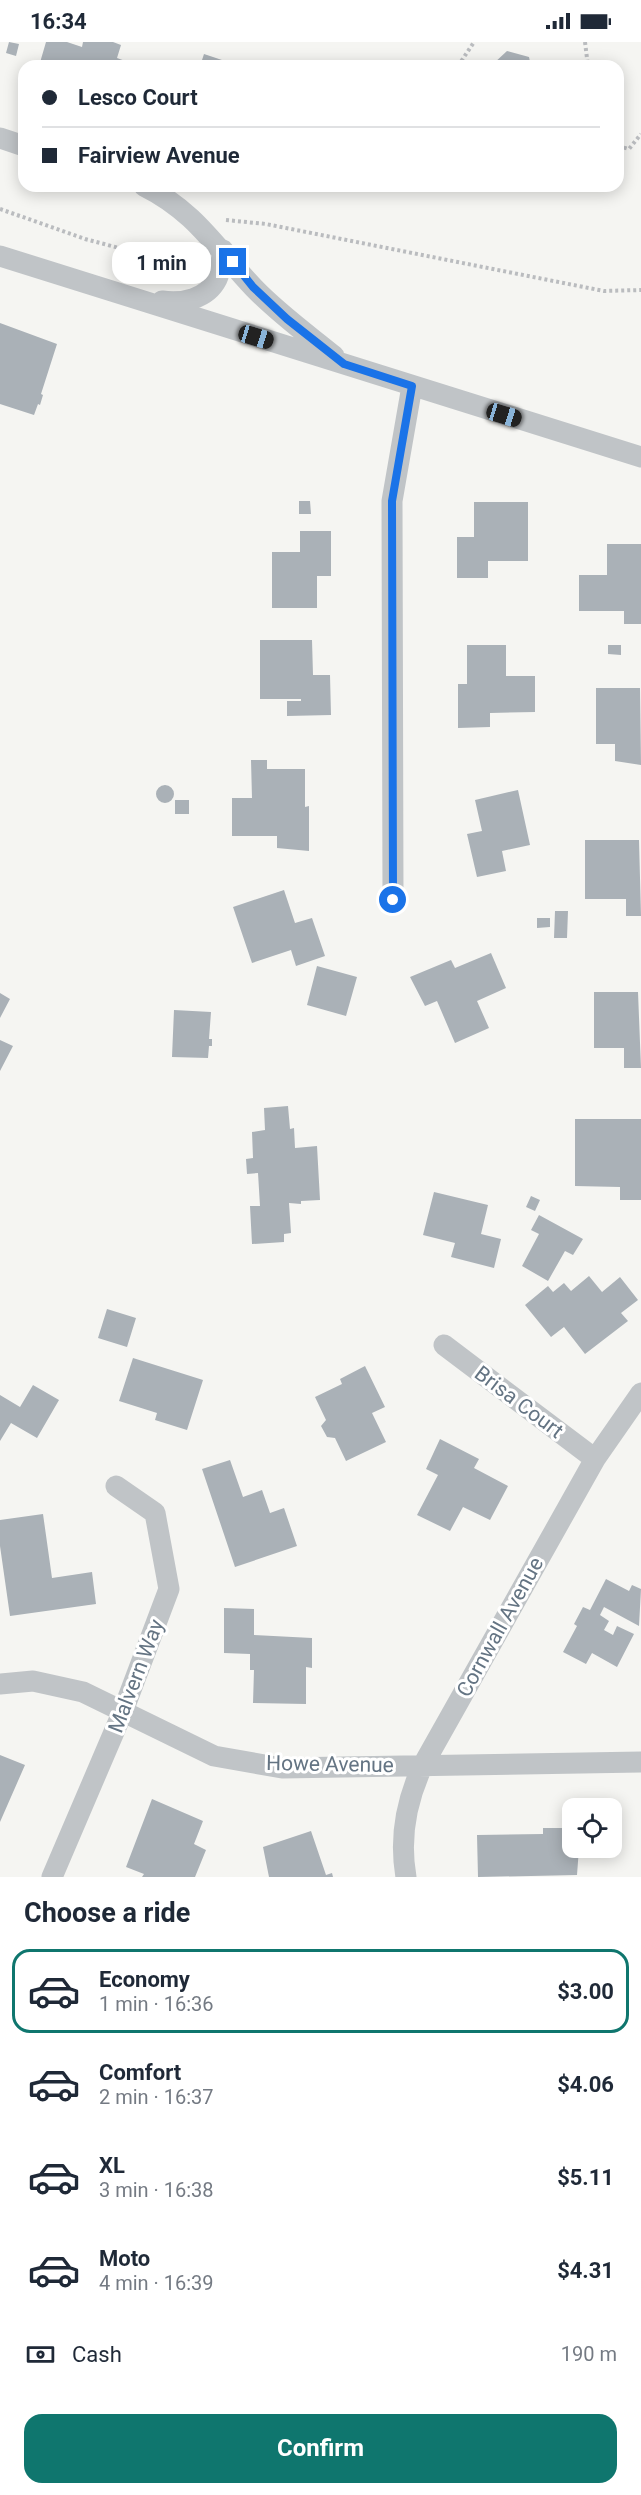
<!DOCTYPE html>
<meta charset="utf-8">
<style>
:root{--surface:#fff;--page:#f2f2f3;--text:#1f2937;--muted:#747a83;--line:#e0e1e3;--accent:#0f766e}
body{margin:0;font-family:Roboto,sans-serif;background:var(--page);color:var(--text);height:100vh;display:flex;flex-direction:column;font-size:22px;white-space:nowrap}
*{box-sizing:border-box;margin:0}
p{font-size:20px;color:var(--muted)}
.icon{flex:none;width:33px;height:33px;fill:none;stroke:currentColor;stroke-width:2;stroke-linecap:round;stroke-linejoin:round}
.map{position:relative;height:1835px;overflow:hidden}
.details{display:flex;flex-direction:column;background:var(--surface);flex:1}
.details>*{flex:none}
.top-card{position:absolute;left:18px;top:18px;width:606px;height:132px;border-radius:18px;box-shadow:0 3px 15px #0003;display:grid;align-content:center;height:132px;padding:0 24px;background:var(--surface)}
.fabs{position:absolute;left:562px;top:1756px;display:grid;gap:12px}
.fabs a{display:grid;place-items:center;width:60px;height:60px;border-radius:12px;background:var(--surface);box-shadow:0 3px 15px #0003;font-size:30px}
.end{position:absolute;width:27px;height:27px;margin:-14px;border:8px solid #1a73e8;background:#fff;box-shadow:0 0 0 3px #fff}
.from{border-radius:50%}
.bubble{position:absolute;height:42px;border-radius:18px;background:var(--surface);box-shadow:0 3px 15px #0003;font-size:20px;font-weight:700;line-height:42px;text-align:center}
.car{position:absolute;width:18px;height:36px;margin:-18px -9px;border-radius:8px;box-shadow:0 0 4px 2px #0007;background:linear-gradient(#222 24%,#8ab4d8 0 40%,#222 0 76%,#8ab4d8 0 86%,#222 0)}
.top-card b{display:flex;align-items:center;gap:21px;height:57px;font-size:22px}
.top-card b+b{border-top:2px solid var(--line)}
.top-card i{width:15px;height:15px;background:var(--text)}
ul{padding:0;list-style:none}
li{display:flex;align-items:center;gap:18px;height:84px;margin:0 12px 9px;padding:0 12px;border:3px solid transparent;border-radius:18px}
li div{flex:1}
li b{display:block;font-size:22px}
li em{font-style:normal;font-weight:700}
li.selected{border-color:var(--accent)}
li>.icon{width:54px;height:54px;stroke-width:1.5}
h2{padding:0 24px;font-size:27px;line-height:72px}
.pay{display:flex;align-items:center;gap:15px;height:66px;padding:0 24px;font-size:22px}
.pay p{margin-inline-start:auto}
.button{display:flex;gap:12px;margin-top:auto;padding:12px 24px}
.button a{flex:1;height:69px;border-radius:18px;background:var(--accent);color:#fff;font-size:24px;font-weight:700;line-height:69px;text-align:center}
.status{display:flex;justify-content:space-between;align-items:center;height:42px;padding:0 30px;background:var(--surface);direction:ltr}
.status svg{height:16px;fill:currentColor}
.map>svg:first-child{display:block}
.building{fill:#aab1b7}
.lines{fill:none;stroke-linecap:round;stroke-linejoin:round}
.path{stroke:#babcbf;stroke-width:4;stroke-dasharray:3 3;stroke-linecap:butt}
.street{stroke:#c0c4c7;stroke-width:21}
.route{stroke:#1a73e8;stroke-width:8}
.labels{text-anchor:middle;stroke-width:6;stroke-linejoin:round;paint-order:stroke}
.street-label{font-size:21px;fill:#647483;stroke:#fff}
</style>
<div class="status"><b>16:34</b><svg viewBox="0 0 49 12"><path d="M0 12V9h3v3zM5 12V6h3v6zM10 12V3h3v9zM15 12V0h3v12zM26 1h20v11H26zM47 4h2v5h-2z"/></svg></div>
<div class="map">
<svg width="641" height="1835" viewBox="0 0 641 1835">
<rect width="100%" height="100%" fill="#f5f5f2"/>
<path class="building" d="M9 0 19 2 16 14 6 11Z
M46 0H67L82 5 83 0H113L121 3 117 16 139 24H39Z
M507 9 529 15 531 24H479L484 20 493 22Z
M204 12 234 22V24H200Z
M0 281 57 302 41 352 43 353 40 363 38 362 34 373 0 362Z
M299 459H310L311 472H299Z
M474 460H528V519H488V536H457V495H474Z
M300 489H331V534H317V566H272V510H300Z
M607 502H641V582H624V569H579V533H607Z
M260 598H312L313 633H330L331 673 287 674V659H301V657H260Z
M467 603H506V634H535V670L490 671V685L458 686V642H467Z
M608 603H621V613L608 612Z
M596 646H640L641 723 615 719V702H596Z
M251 718H267V727H305V765L309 764V809L277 806V794H232V756H252Z
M156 752a9 9 0 1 1 18 0a9 9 0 1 1-18 0Z
M518 748 530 803 502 809 506 829 477 835 467 792 482 789 475 758Z
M175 758H189V772H175Z
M585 798H639L641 874H626V857H585Z
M284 848 295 881 312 876 325 914 296 924 291 908 252 921 233 865Z
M555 869H568L567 896H554Z
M537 876H550V885L537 886Z
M491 911 506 946 477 959 489 986 455 1001 437 959 425 964 410 935 451 918 455 926Z
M317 924 357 935 346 974 307 963Z
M594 950H638L641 1026H624V1006H594Z
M0 951 10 957 0 976Z
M174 968 211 970 209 997H212V1004H209L208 1016 172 1015Z
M0 998 13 1004 0 1029Z
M288 1064 290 1087 294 1086 295 1106 317 1104 320 1158 301 1159V1162L289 1161 291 1191 284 1192V1200L252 1202 250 1164H260L258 1131 247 1132 246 1117 253 1116 252 1090 265 1088 264 1066Z
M575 1077H641V1158H620V1145L575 1144Z
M434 1150 488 1163 481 1192 501 1197 494 1226 451 1215 455 1201 423 1193Z
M531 1154 540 1158 535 1169 526 1165Z
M539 1173 583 1197 573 1213 565 1209 548 1239 522 1224 539 1192 531 1188Z
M589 1234 602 1250 620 1235 638 1258 621 1271 628 1279 585 1312 564 1285 551 1295 525 1263 548 1244 553 1250 564 1241 571 1249Z
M107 1267 136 1276 127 1305 98 1296Z
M133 1316 203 1338 187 1388 155 1378 157 1371 119 1359Z
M365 1324 385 1365 372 1371 386 1400 346 1419 335 1396 327 1395 321 1384 326 1378 315 1355 342 1342 340 1337Z
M33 1343 59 1358 37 1396 11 1381 0 1399V1353L20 1365Z
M440 1397 479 1417 474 1426 508 1444 490 1478 463 1465 450 1489 417 1473 438 1433 426 1427Z
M230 1418 243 1455 262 1448 270 1471 284 1466 297 1504 235 1525 202 1427Z
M43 1472 52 1536 92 1530 96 1562 10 1574 0 1504V1478Z
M606 1537 629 1549 632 1543 641 1547 639 1584 604 1565 600 1573 609 1579 604 1588 613 1593 617 1584 634 1592 617 1625 592 1611 586 1622 563 1610 577 1584 574 1582 583 1565 590 1568Z
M224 1566 254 1567V1593L312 1596V1626L306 1625V1662L253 1661 254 1628H250V1612L224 1611Z
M0 1713 25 1723 0 1780Z
M152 1757 203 1779 194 1802 206 1808 195 1835H142L144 1832 126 1825Z
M543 1786H573V1806H579L577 1833 478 1835 477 1793 543 1792Z
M311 1789 326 1833 332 1831 333 1835H269L263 1805Z"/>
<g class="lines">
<path class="path" d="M585 0 588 24
M458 24 474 0
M618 104 629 107 641 92
M0 167 85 197 161 217 181 210 185 204
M226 178 266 182 604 249 641 248"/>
<path class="street" d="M0 96 24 104
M144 144C196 170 215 205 254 246 278 271 307 292 334 314
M0 214 641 415
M162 259C182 262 207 257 217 237 221 229 221 216 223 208
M393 858 392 459 412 344
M444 1303 595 1417
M0 1642 33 1639 83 1650 214 1714 282 1726 641 1720
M52 1835 123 1669 169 1547 155 1471 116 1444
M406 1835C399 1795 406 1759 423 1723L595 1417 641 1351"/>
</g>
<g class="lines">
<path class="route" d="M233 220 253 245 287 277 344 322 412 344 392 459 393 858"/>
</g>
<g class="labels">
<g class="street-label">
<text transform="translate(519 1360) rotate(37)" y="7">Brisa Court</text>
<text transform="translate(500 1585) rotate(-61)" y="7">Cornwall Avenue</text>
<text transform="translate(136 1634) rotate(-69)" y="7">Malvern Way</text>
<text transform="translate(330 1722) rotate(1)" y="7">Howe Avenue</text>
</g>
</g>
</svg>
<div class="fabs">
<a><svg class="icon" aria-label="locate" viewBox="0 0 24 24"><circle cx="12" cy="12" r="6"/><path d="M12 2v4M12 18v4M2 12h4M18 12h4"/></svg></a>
</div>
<i class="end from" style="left:393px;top:858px"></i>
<i class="end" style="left:233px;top:220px"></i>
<div class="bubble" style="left:112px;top:200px;width:99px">1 min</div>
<i class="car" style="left:256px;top:295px;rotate:107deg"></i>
<i class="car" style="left:504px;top:373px;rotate:107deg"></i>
<div class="top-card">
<b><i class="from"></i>Lesco Court</b>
<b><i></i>Fairview Avenue</b>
</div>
</div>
<section class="details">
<h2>Choose a ride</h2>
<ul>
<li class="selected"><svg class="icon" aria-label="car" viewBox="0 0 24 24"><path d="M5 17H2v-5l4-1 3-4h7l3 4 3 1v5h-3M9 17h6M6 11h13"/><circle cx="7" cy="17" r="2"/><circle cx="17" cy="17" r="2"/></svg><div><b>Economy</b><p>1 min · 16:36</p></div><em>$3.00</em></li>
<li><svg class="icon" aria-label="car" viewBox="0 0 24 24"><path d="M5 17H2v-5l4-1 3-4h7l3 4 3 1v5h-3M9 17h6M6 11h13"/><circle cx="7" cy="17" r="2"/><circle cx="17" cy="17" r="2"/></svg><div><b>Comfort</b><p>2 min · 16:37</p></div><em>$4.06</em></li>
<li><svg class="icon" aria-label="car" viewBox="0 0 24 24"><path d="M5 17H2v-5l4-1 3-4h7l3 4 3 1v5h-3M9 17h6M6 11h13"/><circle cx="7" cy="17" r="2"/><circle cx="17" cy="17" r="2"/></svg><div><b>XL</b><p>3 min · 16:38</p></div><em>$5.11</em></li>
<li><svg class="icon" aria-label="car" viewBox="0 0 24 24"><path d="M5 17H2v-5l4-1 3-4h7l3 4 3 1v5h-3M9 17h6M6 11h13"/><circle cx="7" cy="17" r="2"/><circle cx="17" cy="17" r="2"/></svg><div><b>Moto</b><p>4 min · 16:39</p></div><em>$4.31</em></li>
</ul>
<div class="pay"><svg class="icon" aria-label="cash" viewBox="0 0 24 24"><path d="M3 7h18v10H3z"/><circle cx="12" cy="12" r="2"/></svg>Cash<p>190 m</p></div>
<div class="button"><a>Confirm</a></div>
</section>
